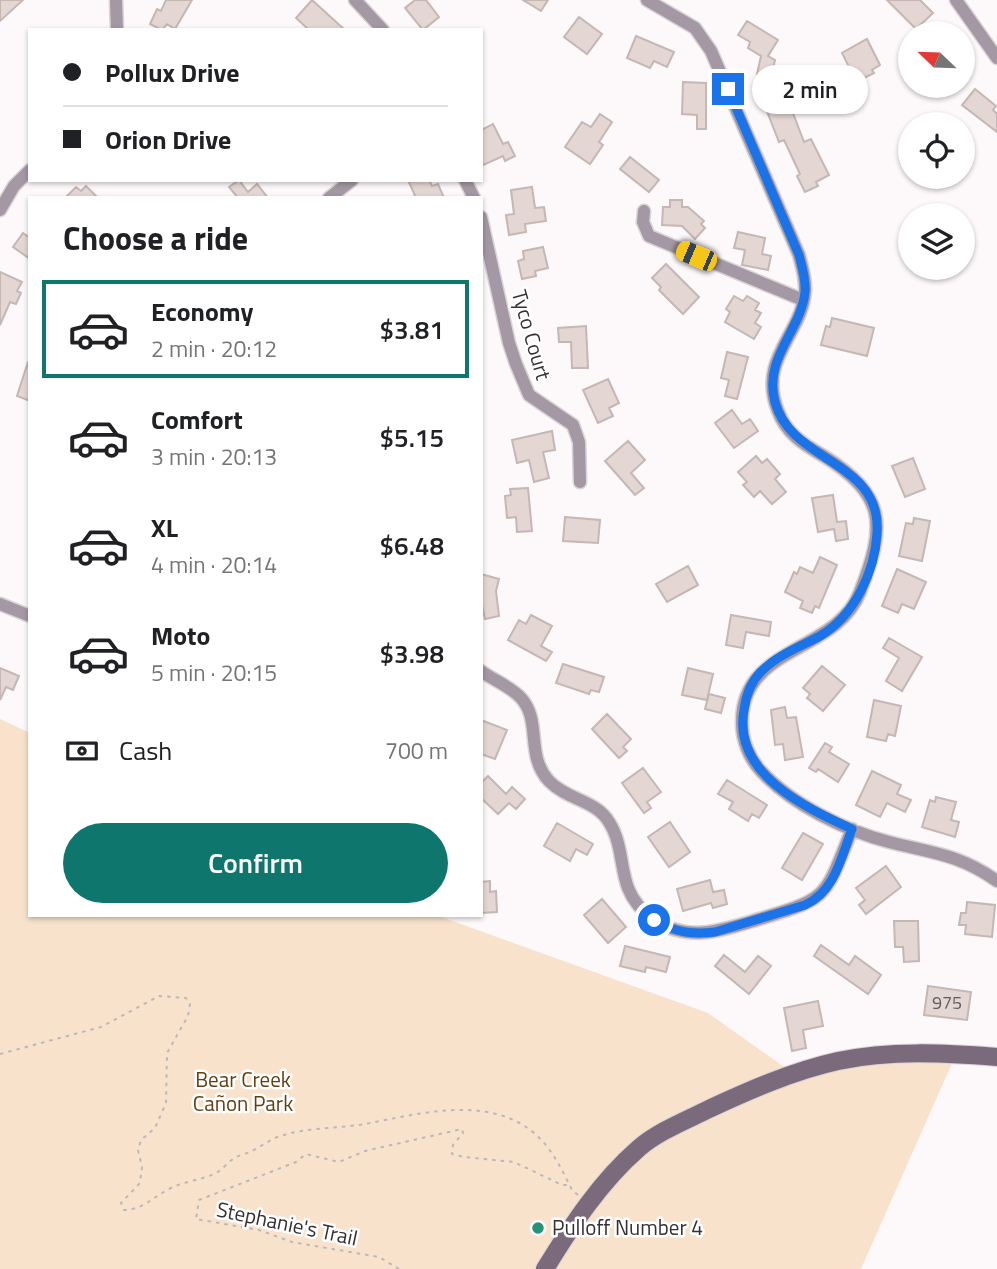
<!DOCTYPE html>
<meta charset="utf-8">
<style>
:root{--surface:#fff;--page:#f2f2f2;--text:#202124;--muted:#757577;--line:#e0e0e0;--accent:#0f766e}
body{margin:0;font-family:"Titillium Web",sans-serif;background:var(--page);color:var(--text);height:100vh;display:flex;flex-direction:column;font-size:26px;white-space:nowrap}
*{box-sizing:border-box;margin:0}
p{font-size:23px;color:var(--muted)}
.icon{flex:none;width:38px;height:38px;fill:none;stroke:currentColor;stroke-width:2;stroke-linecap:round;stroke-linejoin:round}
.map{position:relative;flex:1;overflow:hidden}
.sheet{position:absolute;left:28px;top:196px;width:455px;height:721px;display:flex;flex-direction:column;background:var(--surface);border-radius:0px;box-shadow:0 2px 5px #0004}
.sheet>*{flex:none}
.banner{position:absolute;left:28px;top:28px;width:455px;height:154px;border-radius:0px;box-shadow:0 2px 5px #0004;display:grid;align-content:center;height:154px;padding:0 35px;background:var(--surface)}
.needle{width:46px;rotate:293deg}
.fabs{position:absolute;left:898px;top:21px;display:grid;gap:14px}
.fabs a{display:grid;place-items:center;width:77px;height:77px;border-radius:50%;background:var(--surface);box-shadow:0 2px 5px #0004;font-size:35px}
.end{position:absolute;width:32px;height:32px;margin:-16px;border:9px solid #1a73e8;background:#fff;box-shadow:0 0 0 4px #fff}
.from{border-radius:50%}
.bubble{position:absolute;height:49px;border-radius:24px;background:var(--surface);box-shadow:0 2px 5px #0004;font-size:23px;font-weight:600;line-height:49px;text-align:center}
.car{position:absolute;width:21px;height:42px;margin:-21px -10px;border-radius:9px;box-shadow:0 0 5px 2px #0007;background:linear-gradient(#f5c518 24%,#345 0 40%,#f5c518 0 76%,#345 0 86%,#f5c518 0)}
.banner b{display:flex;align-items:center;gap:24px;height:66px;font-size:26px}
.banner b+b{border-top:2px solid var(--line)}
.banner i{width:18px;height:18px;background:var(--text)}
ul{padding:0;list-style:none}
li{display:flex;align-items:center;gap:21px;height:98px;margin:0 14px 10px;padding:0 21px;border:4px solid transparent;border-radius:0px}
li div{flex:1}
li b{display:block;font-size:26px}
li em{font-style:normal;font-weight:600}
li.active{border-color:var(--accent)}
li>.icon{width:63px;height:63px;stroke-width:1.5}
h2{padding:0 35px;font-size:32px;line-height:84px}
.pay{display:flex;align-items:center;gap:18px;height:77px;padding:0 35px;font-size:26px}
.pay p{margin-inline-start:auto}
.primary-button{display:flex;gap:14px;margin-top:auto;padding:14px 35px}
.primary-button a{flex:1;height:80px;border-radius:42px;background:var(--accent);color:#fff;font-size:28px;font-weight:600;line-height:80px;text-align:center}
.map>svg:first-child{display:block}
.green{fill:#f8e2cc}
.building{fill:#e3d6d3;stroke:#c4b7b4;stroke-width:2}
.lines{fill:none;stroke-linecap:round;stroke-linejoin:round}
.street-casing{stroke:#d9d4d5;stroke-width:15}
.secondary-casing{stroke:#d9d4d5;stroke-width:20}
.path{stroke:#bcb7b8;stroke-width:2;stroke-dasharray:3.5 5;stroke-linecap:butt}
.street{stroke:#a498a4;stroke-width:12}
.secondary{stroke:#7b6a7c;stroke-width:18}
.route{stroke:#1a73e8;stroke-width:9}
.poi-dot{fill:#269474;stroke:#fff;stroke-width:2.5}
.labels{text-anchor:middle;stroke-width:5;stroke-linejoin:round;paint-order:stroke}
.number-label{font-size:18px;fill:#615a5b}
.street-label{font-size:21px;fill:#363133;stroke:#fff}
.park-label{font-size:21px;fill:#643e10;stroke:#fff}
.poi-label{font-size:21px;fill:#363133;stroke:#fff;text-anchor:start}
</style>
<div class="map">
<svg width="997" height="1269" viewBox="0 0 997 1269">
<rect width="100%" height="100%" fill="#fdf8f9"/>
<path class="green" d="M0 719 30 733V915H436L708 1013 787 1069 863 1064 953 1061 861 1269H0Z"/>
<path class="building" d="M0 0H23L0 21Z
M166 0H192L175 29 167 24 162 30 150 24 157 9 161 11Z
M312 0 345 30H309L296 18Z
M415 0H426L439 17 423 30 405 8Z
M523 0H548L541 11Z
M887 0H920L933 13 916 29Z
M579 17 602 34 587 54 564 37Z
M747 21 778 40 768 56 775 60 771 77 757 74 761 56 748 48 750 42 738 35Z
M636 36 674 52 667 67 654 61 650 68 627 58Z
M867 39 880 65 872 70 874 73 860 80 865 89 849 98 843 86 855 79 842 53Z
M683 82 706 83V129H697V115L682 114Z
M975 89 996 106 993 110 997 114V132L962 105Z
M785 92 804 142 811 139 829 175 816 182 818 186 805 192 797 176 800 174 784 140 779 142 763 101Z
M600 114 612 122 599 142 603 145 590 164 565 147 582 122 591 127Z
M493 124 503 144 508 142 515 156 505 161 503 156 481 166V130Z
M630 157 659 180 649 192 620 169Z
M239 180 248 192 257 184 268 198H238L229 187Z
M408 180H429L432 186 438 184 444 198H416Z
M86 186 98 198H65L76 187 81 191Z
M532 187 535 208 544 207 546 221 525 224 526 232 509 235 506 215 514 214 511 190Z
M670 200H682V207H688L704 221 701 224 705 228 695 239 682 226 662 225 663 207H670Z
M738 232 765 238 762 254 771 256 768 270 742 265 745 250 734 248Z
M23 233 30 238V259L13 247Z
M543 247 548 268 535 271 536 276 522 279 518 261 524 259 523 251Z
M666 264 699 297 683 314 659 290 661 287 652 278Z
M0 272 22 282 17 291 21 293 16 304 10 302 0 325Z
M734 296 743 301 747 296 759 303 755 310 761 313 755 323 761 327 754 339 725 322 730 312 726 309Z
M832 318 874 328 867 356 821 345 826 326 830 327Z
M586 326 588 368H572L571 342H559L558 328Z
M727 352 748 357 737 399 725 396 729 380 721 378Z
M28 362H30V401L17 396Z
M608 379 619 403 609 408 613 416 598 423 583 390Z
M732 410 742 424 750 419 758 431 734 448 715 423Z
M552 431 555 450 543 452 549 478 534 482 529 460 517 463 512 440Z
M628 441 645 460 631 473 644 488 635 495 605 461Z
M756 456 762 463 767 459 780 474 775 479 786 492 772 504 760 491 754 497 743 485 747 482 738 472Z
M913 458 925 489 905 497 892 466Z
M528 488 532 531 517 532 516 517 507 518 505 496 511 495 510 489Z
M833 495 837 522 846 521 848 539 836 541 834 529 818 532 812 498Z
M565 517 600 520 598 543 563 541Z
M914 518 930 521 922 561 899 556 906 523 913 524Z
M820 557 837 565 819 608 815 606 812 613 800 608 803 601 785 592 794 572 797 574 800 567 813 573Z
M688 566 698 585 667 602 656 584Z
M897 569 926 582 914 609 902 604 898 613 882 606Z
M481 574 499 579 496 591 499 616 485 619 481 601Z
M531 615 552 626 541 646 552 652 546 661 508 640 519 620 526 624Z
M731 615 771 622 769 636 746 632 743 648 726 645Z
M889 638 922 657 902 691 886 681 899 658 883 648Z
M563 664 604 677 599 692 591 690 589 694 556 683Z
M822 666 845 685 823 711 807 698 810 694 803 688Z
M0 668 19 676 13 690 6 687 0 700Z
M688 668 713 674 707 700 682 695Z
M709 694 725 698 721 713 705 709Z
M874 700 901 706 895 736 888 734 886 741 867 737Z
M785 707 787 718 796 717 803 757 785 760 783 744 775 745 771 710Z
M607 714 631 739 623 747 627 751 619 758 592 729Z
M481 720 507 730 495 759 481 754Z
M825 743 832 747 829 752 849 764 838 782 818 769 816 772 809 768Z
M643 768 661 792 647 802 651 808 644 813 622 783Z
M872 771 901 785 897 794 911 800 905 812 887 803 880 817 856 805Z
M488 776 506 794 512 787 525 799 516 809 509 803 498 814 481 798V783Z
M727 780 767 805 759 818 752 814 748 821 729 809 733 802 718 794Z
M936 797 956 802 951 820 959 822 955 837 922 827 930 800 935 802Z
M670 822 690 852 669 867 648 837Z
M557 823 593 844 587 855 576 849 570 861 544 846Z
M803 833 823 844 802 880 782 868Z
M886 866 901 887 866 914 859 905 865 900 856 888Z
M710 880 713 892 724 890 727 904 713 908 711 903 683 911 677 889Z
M490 881V892L496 891 497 912 481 913V882Z
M602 899 626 927 608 943 584 915Z
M967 902 995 905 992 937 965 934 966 925H959L961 913H966Z
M894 921H918L919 961 904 962 903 947H895Z
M821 945 849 965 855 956 881 975 868 994 814 956Z
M625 946 670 957 666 972 646 967 645 972 620 966Z
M724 955 745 972 758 956 771 966 749 994 715 966Z
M928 986 971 992 967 1020 924 1015Z
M818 1001 823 1026 803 1030 806 1048 792 1051 784 1008Z"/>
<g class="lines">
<defs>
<path id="street" d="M116 0 117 30
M355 0 383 30
M647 0 695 28 711 51 799 255C802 267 806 279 805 291 802 335 757 359 778 411 786 433 803 444 822 455 887 495 886 525 860 592 836 654 741 645 742 723 742 740 749 758 761 771 791 804 846 831 889 842 932 853 959 854 997 881
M956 0 997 58
M465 180 474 198
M329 198 352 180
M0 210 14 186 30 170
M644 211 643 222 649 236 803 300
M481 217 509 343 516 364 529 395 573 425 579 442 580 482
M0 604 30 616
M481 671C493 680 510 686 521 698 542 721 525 755 549 781 567 800 596 800 609 822 622 842 620 866 628 888 633 901 643 912 654 920 688 942 720 931 756 920 829 898 824 900 852 829"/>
<path id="secondary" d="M545 1269C572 1225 600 1182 639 1148 659 1131 685 1121 709 1109 750 1090 793 1071 838 1061 890 1050 945 1053 997 1057"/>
</defs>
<use href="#street" class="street-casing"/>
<use href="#secondary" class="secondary-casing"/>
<path class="path" d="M0 1054 101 1027 159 996 186 998 190 1004 188 1016 167 1053 166 1103 155 1128 141 1140 138 1150 142 1167 140 1183 121 1203 124 1210C143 1210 154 1196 171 1188 185 1181 202 1180 216 1173 222 1170 227 1163 233 1159 238 1155 246 1154 252 1151 260 1147 267 1142 275 1138 303 1127 336 1129 365 1124 418 1114 488 1094 534 1133 552 1148 562 1170 572 1190L578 1195
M399 1269 379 1257 292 1242 259 1230 196 1219 199 1200 296 1162 306 1154 339 1162 365 1151 462 1129 463 1133 453 1145 452 1154 464 1157 514 1162 562 1185H569"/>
<use href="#street" class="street"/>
<use href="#secondary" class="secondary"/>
</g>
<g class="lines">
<path class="route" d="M654 920C674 932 692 935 715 932L805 905C835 891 841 858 852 829 804 807 732 773 744 710 746 694 753 678 765 668 780 654 802 646 820 636 854 616 875 572 877 533 882 460 791 463 775 402 763 358 801 331 805 292 806 279 802 267 799 255L728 89"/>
</g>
<circle class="poi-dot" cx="538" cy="1228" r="7"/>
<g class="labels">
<g class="number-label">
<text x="947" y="1009">975</text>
</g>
<g class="street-label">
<text transform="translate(531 335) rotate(74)" y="7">Tyco Court</text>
<text transform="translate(287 1224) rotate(12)" y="7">Stephanie's Trail</text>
</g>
<g class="park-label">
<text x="243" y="1087">Bear Creek<tspan x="243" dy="24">Cañon Park</tspan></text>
</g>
<g class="poi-label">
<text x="552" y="1235">Pulloff Number 4</text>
</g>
</g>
</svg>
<div class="fabs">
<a><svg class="needle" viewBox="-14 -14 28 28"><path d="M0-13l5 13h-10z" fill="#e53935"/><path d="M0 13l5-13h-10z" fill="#757577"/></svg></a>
<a><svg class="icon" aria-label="locate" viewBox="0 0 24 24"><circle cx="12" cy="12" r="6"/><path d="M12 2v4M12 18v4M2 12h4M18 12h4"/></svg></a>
<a><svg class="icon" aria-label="layers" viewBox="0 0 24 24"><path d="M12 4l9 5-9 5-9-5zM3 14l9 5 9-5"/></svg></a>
</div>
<i class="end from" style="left:654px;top:920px"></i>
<i class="end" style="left:728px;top:89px"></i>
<div class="bubble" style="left:752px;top:65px;width:116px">2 min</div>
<i class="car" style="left:696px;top:256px;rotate:293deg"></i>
<div class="banner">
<b><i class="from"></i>Pollux Drive</b>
<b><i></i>Orion Drive</b>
</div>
<section class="sheet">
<h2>Choose a ride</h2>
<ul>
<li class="active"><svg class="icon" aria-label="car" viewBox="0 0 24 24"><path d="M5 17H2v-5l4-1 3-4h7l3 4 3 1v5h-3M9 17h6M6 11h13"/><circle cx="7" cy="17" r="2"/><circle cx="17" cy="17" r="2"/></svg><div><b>Economy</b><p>2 min · 20:12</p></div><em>$3.81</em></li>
<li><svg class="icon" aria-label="car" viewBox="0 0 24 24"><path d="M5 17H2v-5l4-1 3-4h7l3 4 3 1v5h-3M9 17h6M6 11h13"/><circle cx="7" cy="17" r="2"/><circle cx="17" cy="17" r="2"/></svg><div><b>Comfort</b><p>3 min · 20:13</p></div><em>$5.15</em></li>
<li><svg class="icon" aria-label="car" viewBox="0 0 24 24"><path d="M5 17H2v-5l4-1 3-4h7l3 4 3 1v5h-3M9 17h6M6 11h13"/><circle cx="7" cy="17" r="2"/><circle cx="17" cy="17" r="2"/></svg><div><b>XL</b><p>4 min · 20:14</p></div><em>$6.48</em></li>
<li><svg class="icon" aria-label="car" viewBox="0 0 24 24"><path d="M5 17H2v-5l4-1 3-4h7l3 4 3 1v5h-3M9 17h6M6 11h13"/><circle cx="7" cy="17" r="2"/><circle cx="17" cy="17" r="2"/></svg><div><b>Moto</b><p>5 min · 20:15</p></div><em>$3.98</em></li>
</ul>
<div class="pay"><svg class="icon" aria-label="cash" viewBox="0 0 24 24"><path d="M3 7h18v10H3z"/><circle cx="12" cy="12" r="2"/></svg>Cash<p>700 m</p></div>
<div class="primary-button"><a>Confirm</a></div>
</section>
</div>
